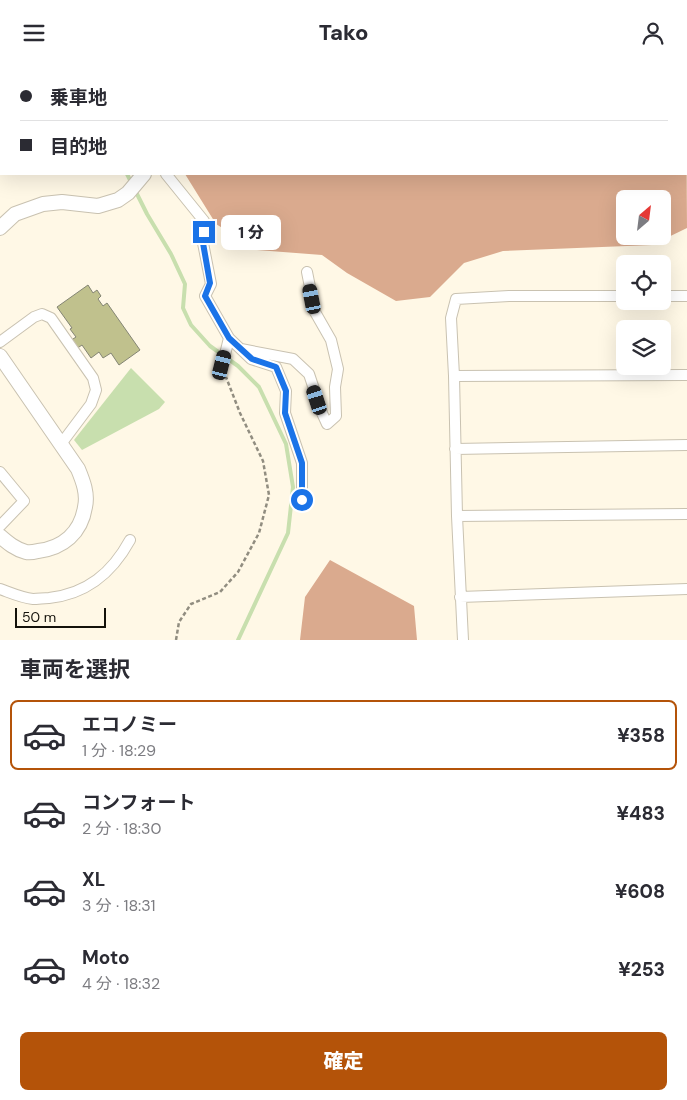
<!DOCTYPE html>
<html lang="ja">
<meta charset="utf-8">
<style>
:root{--surface:#fff;--page:#f2f2f3;--text:#2b2b33;--muted:#7c7c81;--line:#e1e1e2;--accent:#b45309}
body{margin:0;font-family:"DM Sans","Noto Sans JP",sans-serif;background:var(--page);color:var(--text);height:100vh;display:flex;flex-direction:column;font-size:19px;white-space:nowrap}
*{box-sizing:border-box;margin:0}
p{font-size:16px;color:var(--muted)}
.icon{flex:none;width:28px;height:28px;fill:none;stroke:currentColor;stroke-width:2;stroke-linecap:round;stroke-linejoin:round}
.map{position:relative;height:575px;overflow:hidden}
.details{display:flex;flex-direction:column;background:var(--surface);flex:1}
.details>*{flex:none}
.guide{position:absolute;left:0px;top:0px;width:688px;height:110px;box-shadow:0 5px 20px #0002;display:grid;align-content:center;height:110px;padding:0 20px;background:var(--surface)}
.needle{width:32px;rotate:28deg}
.fabs{position:absolute;left:616px;top:125px;display:grid;gap:10px}
.fabs a{display:grid;place-items:center;width:55px;height:55px;border-radius:8px;background:var(--surface);box-shadow:0 5px 20px #0002;font-size:25px}
.scale{position:absolute;left:15px;bottom:12px;width:91px;box-sizing:border-box;padding-left:5px;border:2px solid #14120b;border-top:0;font-size:14px;line-height:18px;white-space:nowrap;color:#14120b;-webkit-text-stroke:4px #fff8e6;paint-order:stroke}
.end{position:absolute;width:22px;height:22px;margin:-11px;border:6px solid #1a73e8;background:#fff;box-shadow:0 0 0 2px #fff}
.from{border-radius:50%}
.bubble{position:absolute;height:35px;border-radius:8px;background:var(--surface);box-shadow:0 5px 20px #0002;font-size:16px;font-weight:800;line-height:35px;text-align:center}
.car{position:absolute;width:15px;height:30px;margin:-15px -8px;border-radius:6px;box-shadow:0 0 4px 1px #0007;background:linear-gradient(#222 24%,#8ab4d8 0 40%,#222 0 76%,#8ab4d8 0 86%,#222 0)}
.guide b{display:flex;align-items:center;gap:18px;height:48px;font-size:19px}
.guide b+b{border-top:1px solid var(--line)}
.guide i{width:12px;height:12px;background:var(--text)}
ul{padding:0;list-style:none}
li{display:flex;align-items:center;gap:15px;height:70px;margin:0 10px 8px;padding:0 10px;border:2px solid transparent;border-radius:8px}
li div{flex:1}
li b{display:block;font-size:19px}
li em{font-style:normal;font-weight:800}
li.on{border-color:var(--accent)}
li>.icon{width:45px;height:45px;stroke-width:1.5}
h2{padding:0 20px;font-size:22px;line-height:60px}
.cta{display:flex;gap:10px;margin-top:auto;padding:10px 20px}
.cta a{flex:1;height:58px;border-radius:8px;background:var(--accent);color:#fff;font-size:20px;font-weight:800;line-height:58px;text-align:center}
header{display:flex;justify-content:space-between;align-items:center;height:65px;padding:0 20px;background:var(--surface);font-size:22px;font-weight:800}
.map>svg:first-child{display:block}
.forest{fill:#daaa8e;fill-rule:evenodd}
.water{fill:#c8dfae}
.lines{fill:none;stroke-linecap:round;stroke-linejoin:round}
.stream{stroke:#c8dfae;stroke-width:4}
.building{fill:#c0c18d;stroke:#848574}
.minor-casing{stroke:#c9c2b1;stroke-width:12}
.tertiary-casing{stroke:#c9c2b1;stroke-width:16}
.path{stroke:#918d80;stroke-width:2.5;stroke-dasharray:4 2.5;stroke-linecap:butt}
.minor{stroke:#fff;stroke-width:10}
.tertiary{stroke:#fff;stroke-width:14}
.route{stroke:#1a73e8;stroke-width:6}
</style>
<header><svg class="icon" aria-label="menu" viewBox="0 0 24 24"><path d="M4 6h16M4 12h16M4 18h16"/></svg>Tako<svg class="icon" aria-label="person" viewBox="0 0 24 24"><circle cx="12" cy="8" r="4"/><path d="M4 21q1-7 8-7t8 7"/></svg></header>
<div class="map">
<svg width="687" height="575" viewBox="0 0 687 575">
<rect width="100%" height="100%" fill="#fff8e6"/>
<path class="forest" d="M0 0H47V1H1V50H0Z
M181 0H670L673 1H180Z
M686 7 687 163 652 180 503 186 464 198 430 232 396 236 347 208 322 190 257 185 216 159 185 109H686ZM625 134H662V171H625Z
M330 495 414 541 417 575H300L305 532Z"/>
<path class="water" d="M131 303 165 337 159 344 82 385 74 375Z"/>
<g class="lines">
<path class="stream" d="M88 1V0
M127 109 132 119
M135 125 147 149 171 189 185 219 183 243 191 260 210 281 238 301 259 322 286 379 293 422 288 468 238 575"/>
</g>
<path class="building" d="M88 220 93 228 97 225 101 231 98 234 103 241 107 238 140 285 119 300 111 288 103 293 99 287 91 293 82 280 76 284 70 276 76 272 70 264 72 263 57 242Z"/>
<g class="lines">
<defs>
<path id="minor" d="M166 109 204 156 203 178 211 219 205 231 229 273 222 302
M662 231H687
M229 273 251 294 276 302 286 326 285 348 302 398V435
M0 277 34 252 42 249 51 253 93 313 96 325 91 339 61 379
M241 284 293 294 309 309 322 348 327 359 336 351 335 322 338 304 331 275 315 247 307 207
M454 311 687 310
M455 384 687 380
M0 407 24 436 0 461
M457 451 687 449
M0 524C11 528 22 533 33 534 38 534 44 533 49 533 87 529 112 508 130 475
M460 532 687 524
M463 575 457 451 454 311 451 253 456 234 509 231H625"/>
<path id="tertiary" d="M156 1V0
M0 163 15 149 43 139 62 137 98 141 118 135 128 128 144 109
M0 291 78 404C83 416 88 429 85 442 81 468 63 483 38 486 34 487 30 488 26 487 15 484 8 478 0 471"/>
</defs>
<use href="#minor" class="minor-casing"/>
<use href="#tertiary" class="tertiary-casing"/>
<path class="path" d="M176 575 179 557 191 539 220 527 238 507 259 468 269 430 263 396 240 348 226 312"/>
<use href="#minor" class="minor"/>
<use href="#tertiary" class="tertiary"/>
</g>
<g class="lines">
<path class="route" d="M204 167 203 178 210 218 205 231 229 273 252 294 276 302 286 326 285 348 302 398V435"/>
</g>
</svg>
<div class="fabs">
<a><svg class="needle" viewBox="-14 -14 28 28"><path d="M0-13l5 13h-10z" fill="#e53935"/><path d="M0 13l5-13h-10z" fill="#7c7c81"/></svg></a>
<a><svg class="icon" aria-label="locate" viewBox="0 0 24 24"><circle cx="12" cy="12" r="6"/><path d="M12 2v4M12 18v4M2 12h4M18 12h4"/></svg></a>
<a><svg class="icon" aria-label="layers" viewBox="0 0 24 24"><path d="M12 4l9 5-9 5-9-5zM3 14l9 5 9-5"/></svg></a>
</div>
<div class="scale">50 m</div>
<i class="end from" style="left:302px;top:435px"></i>
<i class="end" style="left:204px;top:167px"></i>
<div class="bubble" style="left:221px;top:150px;width:60px">1 分</div>
<i class="car" style="left:312px;top:234px;rotate:349deg"></i>
<i class="car" style="left:222px;top:300px;rotate:14deg"></i>
<i class="car" style="left:317px;top:335px;rotate:342deg"></i>
<div class="guide">
<b><i class="from"></i>乗車地</b>
<b><i></i>目的地</b>
</div>
</div>
<section class="details">
<h2>車両を選択</h2>
<ul>
<li class="on"><svg class="icon" aria-label="car" viewBox="0 0 24 24"><path d="M5 17H2v-5l4-1 3-4h7l3 4 3 1v5h-3M9 17h6M6 11h13"/><circle cx="7" cy="17" r="2"/><circle cx="17" cy="17" r="2"/></svg><div><b>エコノミー</b><p>1 分 · 18:29</p></div><em>¥358</em></li>
<li><svg class="icon" aria-label="car" viewBox="0 0 24 24"><path d="M5 17H2v-5l4-1 3-4h7l3 4 3 1v5h-3M9 17h6M6 11h13"/><circle cx="7" cy="17" r="2"/><circle cx="17" cy="17" r="2"/></svg><div><b>コンフォート</b><p>2 分 · 18:30</p></div><em>¥483</em></li>
<li><svg class="icon" aria-label="car" viewBox="0 0 24 24"><path d="M5 17H2v-5l4-1 3-4h7l3 4 3 1v5h-3M9 17h6M6 11h13"/><circle cx="7" cy="17" r="2"/><circle cx="17" cy="17" r="2"/></svg><div><b>XL</b><p>3 分 · 18:31</p></div><em>¥608</em></li>
<li><svg class="icon" aria-label="car" viewBox="0 0 24 24"><path d="M5 17H2v-5l4-1 3-4h7l3 4 3 1v5h-3M9 17h6M6 11h13"/><circle cx="7" cy="17" r="2"/><circle cx="17" cy="17" r="2"/></svg><div><b>Moto</b><p>4 分 · 18:32</p></div><em>¥253</em></li>
</ul>
<div class="cta"><a>確定</a></div>
</section>
